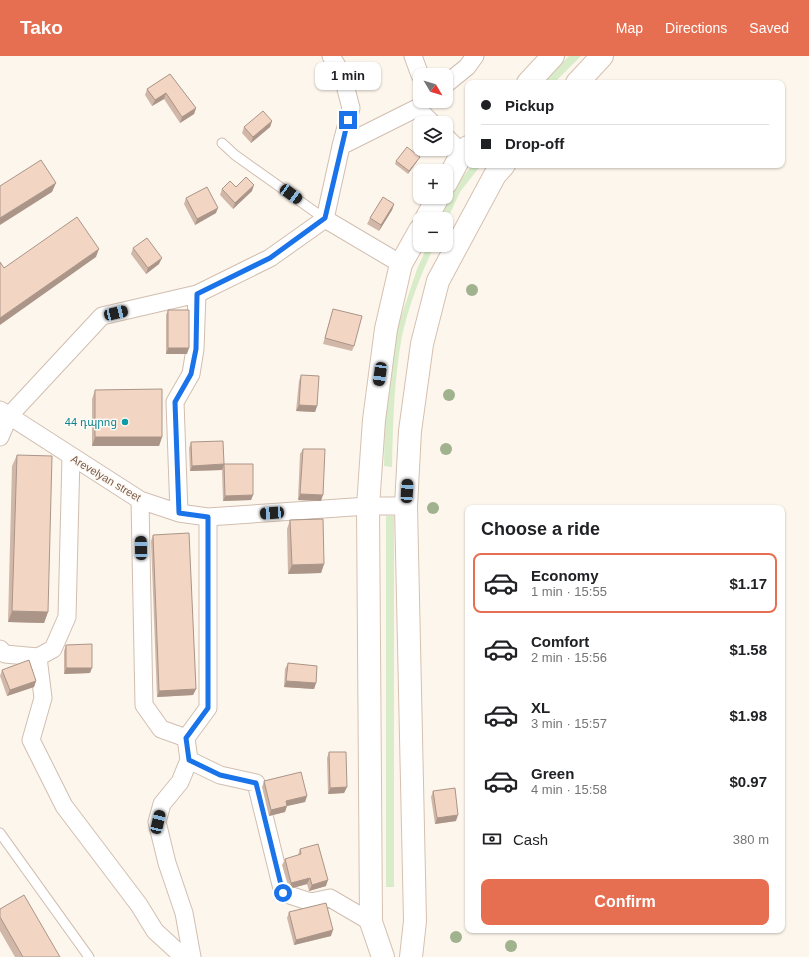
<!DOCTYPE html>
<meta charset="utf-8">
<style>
:root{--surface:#fff;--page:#f2f2f2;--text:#202124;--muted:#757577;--line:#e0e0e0;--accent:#e76f51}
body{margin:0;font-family:Arial,"Noto Sans Armenian",sans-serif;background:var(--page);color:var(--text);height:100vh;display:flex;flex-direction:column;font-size:15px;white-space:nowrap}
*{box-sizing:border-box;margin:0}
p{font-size:13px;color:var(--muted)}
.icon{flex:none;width:22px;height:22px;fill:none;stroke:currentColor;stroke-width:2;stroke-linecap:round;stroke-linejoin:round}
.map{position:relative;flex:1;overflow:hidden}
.panel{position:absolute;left:465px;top:449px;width:320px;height:428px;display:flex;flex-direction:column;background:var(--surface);border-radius:8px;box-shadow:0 1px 3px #0004}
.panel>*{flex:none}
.guide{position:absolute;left:465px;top:24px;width:320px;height:88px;border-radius:8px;box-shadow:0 1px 3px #0004;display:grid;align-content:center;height:88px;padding:0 16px;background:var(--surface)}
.needle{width:26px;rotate:128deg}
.buttons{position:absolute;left:413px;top:12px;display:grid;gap:8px}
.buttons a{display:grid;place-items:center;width:40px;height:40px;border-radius:8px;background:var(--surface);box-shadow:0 1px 3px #0004;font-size:20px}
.end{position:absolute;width:18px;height:18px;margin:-9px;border:5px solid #1a73e8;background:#fff;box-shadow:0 0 0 2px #fff}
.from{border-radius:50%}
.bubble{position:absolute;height:28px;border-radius:8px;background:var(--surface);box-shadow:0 1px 3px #0004;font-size:13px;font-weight:800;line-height:28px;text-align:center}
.car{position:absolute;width:12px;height:24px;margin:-12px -6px;border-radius:5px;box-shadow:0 0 3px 1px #0007;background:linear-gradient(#222 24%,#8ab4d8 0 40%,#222 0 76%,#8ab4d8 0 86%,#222 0)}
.guide b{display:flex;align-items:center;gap:14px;height:38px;font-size:15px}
.guide b+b{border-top:1px solid var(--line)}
.guide i{width:10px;height:10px;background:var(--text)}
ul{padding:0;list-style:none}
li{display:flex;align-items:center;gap:12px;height:60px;margin:0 8px 6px;padding:0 8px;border:2px solid transparent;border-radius:8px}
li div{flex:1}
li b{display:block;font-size:15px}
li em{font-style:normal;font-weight:800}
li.on{border-color:var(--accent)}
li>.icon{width:36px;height:36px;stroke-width:1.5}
h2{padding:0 16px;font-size:18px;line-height:48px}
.pay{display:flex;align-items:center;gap:10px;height:44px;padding:0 16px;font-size:15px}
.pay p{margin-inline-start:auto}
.primary-button{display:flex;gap:8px;margin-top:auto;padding:8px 16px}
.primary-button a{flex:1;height:46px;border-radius:8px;background:var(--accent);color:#fff;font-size:16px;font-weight:800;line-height:46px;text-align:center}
header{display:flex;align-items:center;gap:24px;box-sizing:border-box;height:56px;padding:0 20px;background:var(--accent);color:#fff}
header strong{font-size:19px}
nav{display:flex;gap:22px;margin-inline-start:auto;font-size:14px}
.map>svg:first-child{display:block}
.green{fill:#d8ecc9}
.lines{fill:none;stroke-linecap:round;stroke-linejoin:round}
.lane-casing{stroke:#d1beb0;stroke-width:11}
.street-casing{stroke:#d1beb0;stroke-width:19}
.secondary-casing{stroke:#d6c0b0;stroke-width:24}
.lane{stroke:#fff;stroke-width:9}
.street{stroke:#fff;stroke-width:17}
.secondary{stroke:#fff;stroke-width:22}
.tree{fill:#a0b28e}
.wall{fill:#d1b7a8}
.shaded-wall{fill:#aa9588}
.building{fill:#f3d5c3;stroke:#aa9588}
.route{stroke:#1a73e8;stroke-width:5}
.culture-dot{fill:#0f9aa8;stroke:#fffaf3;stroke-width:1.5}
.labels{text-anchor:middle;stroke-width:3;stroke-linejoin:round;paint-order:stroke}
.culture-label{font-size:11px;fill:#0d838f;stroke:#fffaf3;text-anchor:end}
.street-label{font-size:11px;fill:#7a5c4d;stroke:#fffaf3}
</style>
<header>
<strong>Tako</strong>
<nav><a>Map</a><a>Directions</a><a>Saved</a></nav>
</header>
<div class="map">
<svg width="809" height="901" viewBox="0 0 809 901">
<rect width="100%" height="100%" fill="#fdf6ec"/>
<path class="green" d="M569 0H581L554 27H543Z
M472 109H481L460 136 446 166V163H439L453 133Z
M428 189H435C421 217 409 249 402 280 394 323 393 367 392 411L384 410 385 352 396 276 417 213Z
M386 460H394V831H386Z"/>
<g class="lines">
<defs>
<path id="lane" d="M222 87 235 99 325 163
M0 777 89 901"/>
<path id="street" d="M331 0 342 18 351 52 341 90
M413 0 420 19
M446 28 467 11 475 0
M446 81 462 97
M325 163 341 90 417 52 432 67
M0 354 140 444 179 457 208 461 368 450H406
M0 381 9 360 102 260 197 238 270 202 325 163 401 208
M140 444 144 649 161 673 186 682 208 652V461
M179 457 175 346 191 318 195 293 197 238
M0 593 5 598 38 601 53 593 67 561 71 401
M38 601 43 642 31 684 64 750 139 849 155 875 179 897 189 901
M186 682 189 704 220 719 256 727 283 837 311 846 330 842 371 866
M189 704 180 726 162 748 157 766 167 807 184 857 192 901"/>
<path id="secondary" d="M528 27 553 0
M577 27 602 0
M446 127 462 97 468 91
M426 163 438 141
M383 901 371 866 368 450 374 364 386 273 401 208 420 174
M411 901 415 865 406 450 410 375 422 288 438 225 495 119 504 109"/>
</defs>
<use href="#lane" class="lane-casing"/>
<use href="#street" class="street-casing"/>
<use href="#secondary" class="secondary-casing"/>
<use href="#lane" class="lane"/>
<use href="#street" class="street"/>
<use href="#secondary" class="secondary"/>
</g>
<g class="tree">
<circle cx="472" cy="234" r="6"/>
<circle cx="449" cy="339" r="6"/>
<circle cx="446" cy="393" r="6"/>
<circle cx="433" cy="452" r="6"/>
<circle cx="456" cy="881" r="6"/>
<circle cx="511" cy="890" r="6"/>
</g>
<path class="wall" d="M170 18 196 52 194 58 180 67 164 43 152 50 145 39 147 33Z
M272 65 270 71 251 87 242 77 244 71Z
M418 104 408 118 395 108 396 105Z
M236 131 252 135 233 153 220 139 222 133Z
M186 142 216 157 195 169 184 148Z
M394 148 392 154 379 175 367 168 370 162Z
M133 192 159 208 146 218 131 198Z
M333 253 354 290 352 295 323 288Z
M168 254 187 298H166V259Z
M301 319 317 350 315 356 296 355 299 325Z
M95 334 162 381 159 390H92V343Z
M191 386 224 408 253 439 251 444 223 445 222 414 190 415 189 392Z
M303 393 321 445 298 444 300 398Z
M17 399 48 556 44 567 8 566 12 410Z
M290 464 324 508 321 517 288 518 287 473Z
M153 479 196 633 193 639 157 641 151 485Z
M66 589 90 617 64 618V595Z
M288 607 316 627 314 633 284 631 285 613Z
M2 614 36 625 34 631 7 640 0 620Z
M329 696 347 731 344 737 328 738 327 702Z
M264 725 307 740 305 746 287 750 285 756 269 760 262 731Z
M433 735 456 765 435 768 431 741Z
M300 793 326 830 309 835 307 828 289 833 282 809 285 803 298 799Z
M0 853 60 901H15L0 875Z
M289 856 331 880 294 889 287 862Z"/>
<path class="shaded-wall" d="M166 37 164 43 152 50 155 44Z
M196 52 194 58 180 67 182 61Z
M272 65 270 71 251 87 253 81Z
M420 101 418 104 408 118 409 115Z
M56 127 52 136 0 169V162Z
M254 129 252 135 233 153 235 147Z
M394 148 392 154 379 175 381 169Z
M218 152 216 157 195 169 197 163Z
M99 193 96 201 0 269V262Z
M162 202 159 208 146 218 148 212Z
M168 292H189L187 298H166Z
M299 349 317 350 315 356 296 355Z
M95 381H162L159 390H92Z
M224 408 222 414 190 415 192 410Z
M300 438 323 439 321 445 298 444Z
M253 439 251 444 223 445 225 440Z
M324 508 321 517 288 518 292 509Z
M12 555 48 556 44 567 8 566Z
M66 612H92L90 617 64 618Z
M36 625 34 631 7 640 10 634Z
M286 625 316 627 314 633 284 631Z
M196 633 193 639 157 641 159 635Z
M347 731 344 737 328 738 330 732Z
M307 740 305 746 287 750 285 756 269 760 271 754 286 745Z
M458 759 456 765 435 768 437 762Z
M310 822 307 828 289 833 291 827Z
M328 824 326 830 309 835 312 829Z
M333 874 331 880 294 889 296 884Z"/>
<path class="building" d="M170 18 196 52 182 61 166 37 155 44 147 33Z
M263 55 272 65 253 81 244 71Z
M407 91 420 101 409 115 396 105Z
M41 104 56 127 0 162V130Z
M246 121 254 129 235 147 222 133 230 125 236 131Z
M207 131 218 152 197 163 186 142Z
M383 141 394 148 381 169 370 162Z
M77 161 99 193 0 262V206L4 212Z
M147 182 162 202 148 212 133 192Z
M333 253 362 260 354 290 325 282Z
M168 254H189V292H168Z
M301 319 319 320 317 350 299 349Z
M162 333V381H95V334Z
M223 385 224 408 192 410 191 386Z
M303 393H325L323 439 300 438Z
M17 399 52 400 48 556 12 555Z
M224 408H253V439L225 440Z
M323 463 324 508 292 509 290 464Z
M189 477 196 633 159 635 153 479Z
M92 588V612H66V589Z
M29 604 36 625 10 634 2 614Z
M288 607 317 610 316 627 286 625Z
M329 696H346L347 731 330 732Z
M301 716 307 740 286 745 287 750 271 754 264 725Z
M455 732 458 759 437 762 433 735Z
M318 788 328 824 312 829 310 822 291 827 285 803 301 798 300 793Z
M24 839 60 901H23L0 861V853Z
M326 847 333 874 296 884 289 856Z"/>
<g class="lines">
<path class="route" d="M283 837 256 727 220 719 189 704 186 682 208 652V461L179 457 175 346 191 318 196 293 197 238 270 202 325 162 348 64"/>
</g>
<circle class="culture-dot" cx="125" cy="366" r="4"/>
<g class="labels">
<g class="culture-label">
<text x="117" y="370">44 դպրոց</text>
</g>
<g class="street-label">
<text transform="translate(106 422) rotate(31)" y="4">Arevelyan street</text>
</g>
</g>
</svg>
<div class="buttons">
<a><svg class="needle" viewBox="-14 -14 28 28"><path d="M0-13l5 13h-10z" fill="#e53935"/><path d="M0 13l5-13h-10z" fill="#757577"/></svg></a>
<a><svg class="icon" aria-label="layers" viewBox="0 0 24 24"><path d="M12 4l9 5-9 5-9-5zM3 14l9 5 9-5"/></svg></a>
<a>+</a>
<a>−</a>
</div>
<i class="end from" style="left:283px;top:837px"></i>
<i class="end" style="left:348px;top:64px"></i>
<div class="bubble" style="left:315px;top:6px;width:66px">1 min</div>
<i class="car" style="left:291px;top:138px;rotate:126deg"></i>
<i class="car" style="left:116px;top:257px;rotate:77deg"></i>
<i class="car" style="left:380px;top:318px;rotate:188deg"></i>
<i class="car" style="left:407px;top:435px;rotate:3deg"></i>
<i class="car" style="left:272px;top:457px;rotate:266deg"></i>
<i class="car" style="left:141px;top:492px;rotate:359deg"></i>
<i class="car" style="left:158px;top:766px;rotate:13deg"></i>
<div class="guide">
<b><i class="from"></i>Pickup</b>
<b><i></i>Drop-off</b>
</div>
<section class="panel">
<h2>Choose a ride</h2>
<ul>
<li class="on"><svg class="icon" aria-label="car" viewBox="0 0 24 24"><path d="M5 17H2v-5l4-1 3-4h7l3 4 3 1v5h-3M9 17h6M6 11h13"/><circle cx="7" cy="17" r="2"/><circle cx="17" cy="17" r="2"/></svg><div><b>Economy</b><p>1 min · 15:55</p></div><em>$1.17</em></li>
<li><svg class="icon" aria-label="car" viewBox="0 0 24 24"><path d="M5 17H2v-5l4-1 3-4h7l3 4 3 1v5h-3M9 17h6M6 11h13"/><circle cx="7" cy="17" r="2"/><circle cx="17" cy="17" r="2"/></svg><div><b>Comfort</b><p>2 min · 15:56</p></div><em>$1.58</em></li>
<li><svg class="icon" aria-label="car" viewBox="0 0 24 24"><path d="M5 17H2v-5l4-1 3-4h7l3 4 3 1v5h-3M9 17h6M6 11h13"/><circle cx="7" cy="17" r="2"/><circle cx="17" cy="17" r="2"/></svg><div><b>XL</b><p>3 min · 15:57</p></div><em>$1.98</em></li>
<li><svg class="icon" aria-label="car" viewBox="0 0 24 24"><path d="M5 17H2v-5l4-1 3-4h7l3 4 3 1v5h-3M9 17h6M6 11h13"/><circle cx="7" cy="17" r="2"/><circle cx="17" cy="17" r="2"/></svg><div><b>Green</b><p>4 min · 15:58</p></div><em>$0.97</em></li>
</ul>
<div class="pay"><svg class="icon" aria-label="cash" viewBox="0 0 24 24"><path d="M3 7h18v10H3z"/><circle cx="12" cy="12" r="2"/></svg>Cash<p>380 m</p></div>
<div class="primary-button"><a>Confirm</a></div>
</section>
</div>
